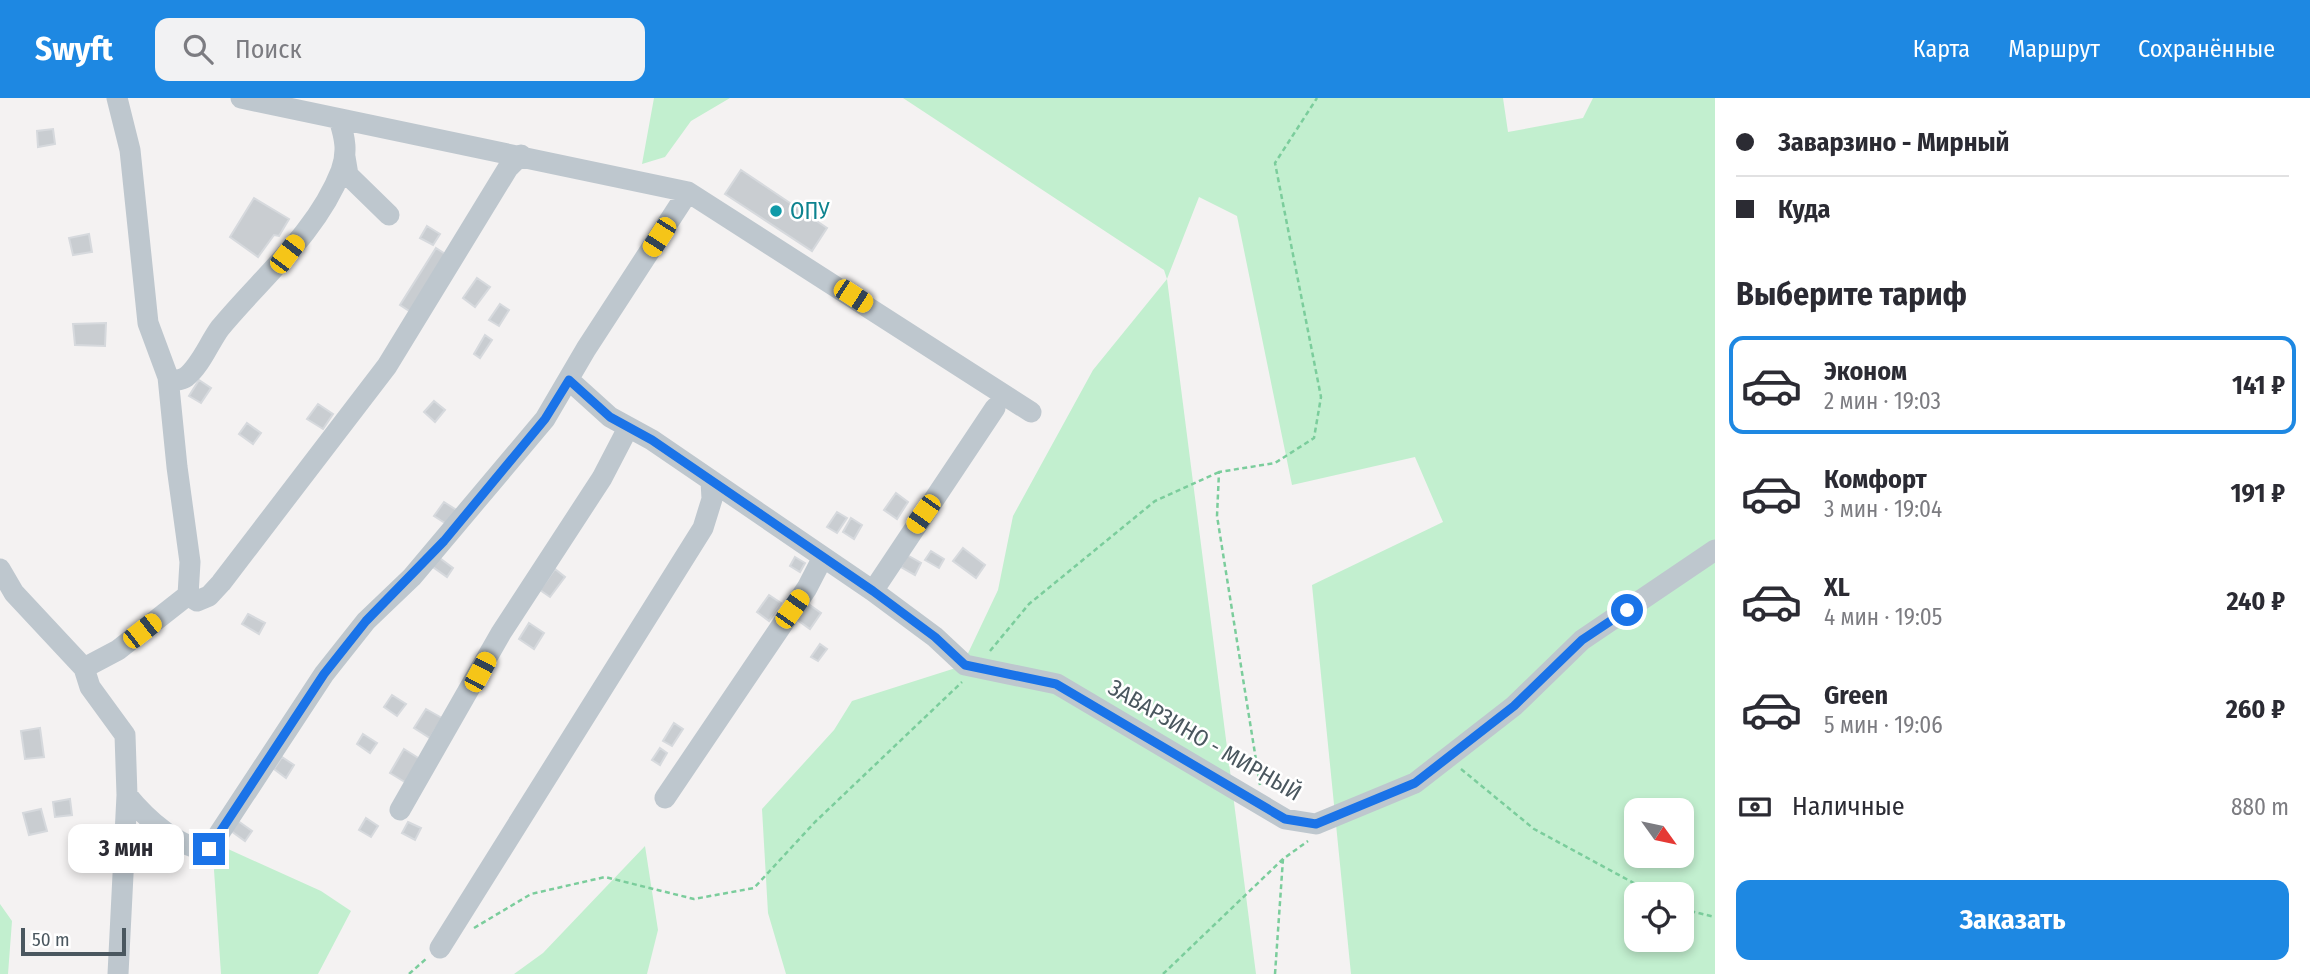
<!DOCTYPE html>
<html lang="ru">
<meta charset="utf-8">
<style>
:root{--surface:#fff;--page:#f2f2f3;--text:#2b2b33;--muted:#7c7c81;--line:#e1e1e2;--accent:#1e88e2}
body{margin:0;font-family:"Fira Sans Condensed",sans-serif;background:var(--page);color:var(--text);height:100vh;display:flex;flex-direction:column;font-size:26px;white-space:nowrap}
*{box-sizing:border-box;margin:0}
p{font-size:23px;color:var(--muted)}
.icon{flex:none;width:38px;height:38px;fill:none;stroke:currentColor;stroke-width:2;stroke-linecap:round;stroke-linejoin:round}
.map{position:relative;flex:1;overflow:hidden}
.details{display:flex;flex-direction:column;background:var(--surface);width:595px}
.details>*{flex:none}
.top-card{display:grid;align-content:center;height:154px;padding:0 21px;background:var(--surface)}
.needle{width:46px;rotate:123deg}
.controls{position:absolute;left:1624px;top:700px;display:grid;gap:14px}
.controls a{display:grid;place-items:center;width:70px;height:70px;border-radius:14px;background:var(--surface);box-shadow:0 4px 10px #0003;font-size:35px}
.scale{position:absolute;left:21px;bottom:18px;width:105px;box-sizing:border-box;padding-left:7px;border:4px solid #4a575f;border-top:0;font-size:19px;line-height:24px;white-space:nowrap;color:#4a575f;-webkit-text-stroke:5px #fff;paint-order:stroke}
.end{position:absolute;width:32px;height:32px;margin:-16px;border:9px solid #1a73e8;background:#fff;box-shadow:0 0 0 4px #fff}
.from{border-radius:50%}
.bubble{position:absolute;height:49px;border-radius:14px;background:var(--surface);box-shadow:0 4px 10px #0003;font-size:23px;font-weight:700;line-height:49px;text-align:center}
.car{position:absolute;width:21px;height:42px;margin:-21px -10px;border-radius:9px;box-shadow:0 0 5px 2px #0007;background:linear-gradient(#f5c518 24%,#345 0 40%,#f5c518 0 76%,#345 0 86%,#f5c518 0)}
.top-card b{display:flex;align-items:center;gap:24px;height:66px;font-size:26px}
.top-card b+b{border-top:2px solid var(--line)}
.top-card i{width:18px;height:18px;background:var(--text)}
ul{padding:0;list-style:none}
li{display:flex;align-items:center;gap:21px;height:98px;margin:0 14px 10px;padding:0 7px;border:4px solid transparent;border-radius:14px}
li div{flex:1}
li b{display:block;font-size:26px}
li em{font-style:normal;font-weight:700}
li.active{border-color:var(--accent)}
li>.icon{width:63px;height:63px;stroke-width:1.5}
h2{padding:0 21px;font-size:32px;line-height:84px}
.pay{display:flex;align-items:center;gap:18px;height:77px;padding:0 21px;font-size:26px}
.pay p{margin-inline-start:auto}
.cta{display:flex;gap:14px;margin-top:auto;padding:14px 21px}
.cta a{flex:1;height:80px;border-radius:14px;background:var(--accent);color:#fff;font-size:28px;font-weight:700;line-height:80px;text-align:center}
header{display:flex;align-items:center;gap:42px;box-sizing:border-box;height:98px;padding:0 35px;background:var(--accent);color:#fff}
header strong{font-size:33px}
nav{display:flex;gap:38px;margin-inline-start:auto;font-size:24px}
.search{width:490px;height:63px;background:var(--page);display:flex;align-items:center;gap:18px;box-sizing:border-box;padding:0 24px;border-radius:14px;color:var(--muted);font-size:26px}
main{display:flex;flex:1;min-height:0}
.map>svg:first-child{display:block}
.green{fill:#c2efcf;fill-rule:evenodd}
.building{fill:#c9cdd1;stroke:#d6d9dd;stroke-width:2}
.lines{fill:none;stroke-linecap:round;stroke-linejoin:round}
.path{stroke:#7bcd9c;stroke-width:2.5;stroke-dasharray:5 3.5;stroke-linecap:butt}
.minor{stroke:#bec7ce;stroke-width:21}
.route{stroke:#1a73e8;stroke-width:9}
.culture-dot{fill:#0f9aa8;stroke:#fff;stroke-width:2.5}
.labels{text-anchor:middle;stroke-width:5;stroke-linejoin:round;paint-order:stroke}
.culture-label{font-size:23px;fill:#0d838f;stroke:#fff;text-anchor:start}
.street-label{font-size:23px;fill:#4a575f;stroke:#fff}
</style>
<header>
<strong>Swyft</strong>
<div class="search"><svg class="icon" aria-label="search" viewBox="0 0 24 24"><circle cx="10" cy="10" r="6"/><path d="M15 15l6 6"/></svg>Поиск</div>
<nav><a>Карта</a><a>Маршрут</a><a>Сохранённые</a></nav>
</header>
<main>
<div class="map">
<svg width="1715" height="876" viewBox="0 0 1715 876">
<rect width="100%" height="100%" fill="#f4f2f2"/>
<path class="green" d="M654 0H730L691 23 665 59 642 66Z
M903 0H1503L1508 34 1583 20 1593 0H1715V876H1351L1312 487 1443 424 1415 359 1292 387 1237 118 1199 99 1167 181 1256 876H786L768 815 762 711 834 632 852 603 962 568 998 492 1013 418 1093 272 1167 181 1164 172ZM1636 712H1682V758H1636ZM1636 796H1682V842H1636Z
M645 748 658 832 647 876H514L543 855Z
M228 751 321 793 351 813 318 876H221L214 772 219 755Z
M0 806 12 823 8 876H0Z"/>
<path class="building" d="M53 31 55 46 38 49 37 33Z
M741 72 827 130 812 153 725 96Z
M254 100 289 121 279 138 274 137 258 159 230 139Z
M427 128 440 136 433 147 420 140Z
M89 136 92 154 73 157 69 140Z
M436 150 450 159 414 216 400 207Z
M477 180 490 189 475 209 463 200Z
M500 206 509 212 499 228 489 222Z
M106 225 105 248 75 247 73 226Z
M485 237 492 242 480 260 474 256Z
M199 282 211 290 201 305 189 298Z
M434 303 445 312 435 324 424 314Z
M318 306 333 316 323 331 307 321Z
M247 325 261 335 253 346 239 336Z
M896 395 908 404 897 421 884 412Z
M444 404 458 413 448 427 434 418Z
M837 414 847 420 837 435 827 429Z
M851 420 862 427 854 441 843 434Z
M963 450 985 467 976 480 953 463Z
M931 453 944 461 939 470 925 462Z
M907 457 921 465 915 477 901 469Z
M437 458 453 470 447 479 430 467Z
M795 459 805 465 800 474 790 468Z
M555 471 565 479 550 499 540 492Z
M769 497 781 505 769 523 757 514Z
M807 505 821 515 810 531 796 521Z
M248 516 265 525 259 536 242 526Z
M529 525 544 535 534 551 519 541Z
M820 546 827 551 818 563 811 559Z
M392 597 406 606 397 618 384 609Z
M426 611 442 620 430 640 414 630Z
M674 625 683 631 672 648 663 643Z
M40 630 44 659 25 661 21 633Z
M363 636 377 645 370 655 357 646Z
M660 650 667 655 660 667 652 662Z
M404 651 423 663 408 686 390 675Z
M282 659 294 667 286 680 274 671Z
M70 701 72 717 55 719 53 704Z
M41 711 47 733 29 737 23 715Z
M366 720 378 728 371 739 359 732Z
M238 723 252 733 245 743 231 733Z
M408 724 421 730 415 742 402 735Z"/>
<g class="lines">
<path class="path" d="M990 553 1029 506 1155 403 1219 374
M1461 671 1534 731 1654 796
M1260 687 1217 418 1219 374 1275 365 1314 340 1321 299 1275 65 1317 0
M1682 811 1715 819
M474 830 531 796 605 779 694 801 754 790 815 724 962 584
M409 876 427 860
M1163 876 1283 761 1308 743
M1275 876 1283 761"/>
<path class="minor" d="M117 0 130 52 148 225 168 279 177 369 190 464 188 497 197 503 209 498 221 485 387 268 508 70 521 57
M241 0 688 94 1031 314
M345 59 348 77 389 117
M168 279 171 283C176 282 182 282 186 279 201 267 209 245 220 230 261 180 317 135 341 73 348 54 345 40 339 21
M569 282 610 319 652 342 873 493 935 539 965 567 1057 586 1285 721 1316 726 1415 685 1514 608 1582 542 1715 452
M0 471 14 495 84 570 90 589 125 637 127 697 118 876
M873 493 995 310
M84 570 118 552 188 497
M127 697C144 718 180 753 209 751L324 576 366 523 412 479 545 321 586 251 688 94
M665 700 807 490 822 461
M400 712 501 535 602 380 628 330
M440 850 703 430 712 401 711 383"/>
</g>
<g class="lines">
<path class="route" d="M209 751 324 576 366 523 444 443 545 321 569 282 610 319 652 342 873 493 935 539 965 567 1056 586 1285 721 1316 726 1415 685 1514 608 1582 542 1627 512"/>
</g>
<circle class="culture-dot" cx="776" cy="113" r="7"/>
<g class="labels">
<g class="culture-label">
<text x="790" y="121">ОПУ</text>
</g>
<g class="street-label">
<text transform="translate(1205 642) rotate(30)" y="8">ЗАВАРЗИНО - МИРНЫЙ</text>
</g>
</g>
</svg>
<div class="controls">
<a><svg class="needle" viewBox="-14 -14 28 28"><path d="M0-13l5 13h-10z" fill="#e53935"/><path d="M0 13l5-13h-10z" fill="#7c7c81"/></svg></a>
<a><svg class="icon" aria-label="locate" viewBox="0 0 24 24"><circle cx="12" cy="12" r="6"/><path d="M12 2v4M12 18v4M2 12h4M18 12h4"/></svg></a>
</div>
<div class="scale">50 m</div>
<i class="end from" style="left:1627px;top:512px"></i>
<i class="end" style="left:209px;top:751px"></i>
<div class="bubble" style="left:68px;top:726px;width:116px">3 мин</div>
<i class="car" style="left:659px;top:139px;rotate:213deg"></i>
<i class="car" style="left:287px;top:156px;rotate:37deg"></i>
<i class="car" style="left:853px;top:198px;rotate:123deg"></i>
<i class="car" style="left:923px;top:416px;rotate:215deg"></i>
<i class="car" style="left:792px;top:511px;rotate:35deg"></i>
<i class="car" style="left:142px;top:533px;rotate:52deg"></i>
<i class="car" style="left:480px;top:574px;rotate:28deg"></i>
</div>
<section class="details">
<div class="top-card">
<b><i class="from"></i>Заварзино - Мирный</b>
<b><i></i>Куда</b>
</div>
<h2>Выберите тариф</h2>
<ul>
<li class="active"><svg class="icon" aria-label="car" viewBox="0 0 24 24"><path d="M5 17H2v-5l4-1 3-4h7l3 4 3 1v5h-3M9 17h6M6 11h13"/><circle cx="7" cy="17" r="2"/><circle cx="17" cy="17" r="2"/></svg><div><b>Эконом</b><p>2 мин · 19:03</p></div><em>141 ₽</em></li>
<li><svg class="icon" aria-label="car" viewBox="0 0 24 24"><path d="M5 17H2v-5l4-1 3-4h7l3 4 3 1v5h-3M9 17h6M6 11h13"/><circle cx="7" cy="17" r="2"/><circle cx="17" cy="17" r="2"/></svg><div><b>Комфорт</b><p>3 мин · 19:04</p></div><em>191 ₽</em></li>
<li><svg class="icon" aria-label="car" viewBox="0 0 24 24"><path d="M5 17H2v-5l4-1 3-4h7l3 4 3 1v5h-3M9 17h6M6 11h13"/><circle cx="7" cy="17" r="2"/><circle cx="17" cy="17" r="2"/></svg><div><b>XL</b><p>4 мин · 19:05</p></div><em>240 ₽</em></li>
<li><svg class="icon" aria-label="car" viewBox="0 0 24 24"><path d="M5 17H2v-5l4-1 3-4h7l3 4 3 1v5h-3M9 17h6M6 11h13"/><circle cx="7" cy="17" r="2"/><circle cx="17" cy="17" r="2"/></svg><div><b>Green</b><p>5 мин · 19:06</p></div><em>260 ₽</em></li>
</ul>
<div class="pay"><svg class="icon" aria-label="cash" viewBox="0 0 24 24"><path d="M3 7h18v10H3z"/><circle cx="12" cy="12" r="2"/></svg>Наличные<p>880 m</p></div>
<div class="cta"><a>Заказать</a></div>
</section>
</main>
